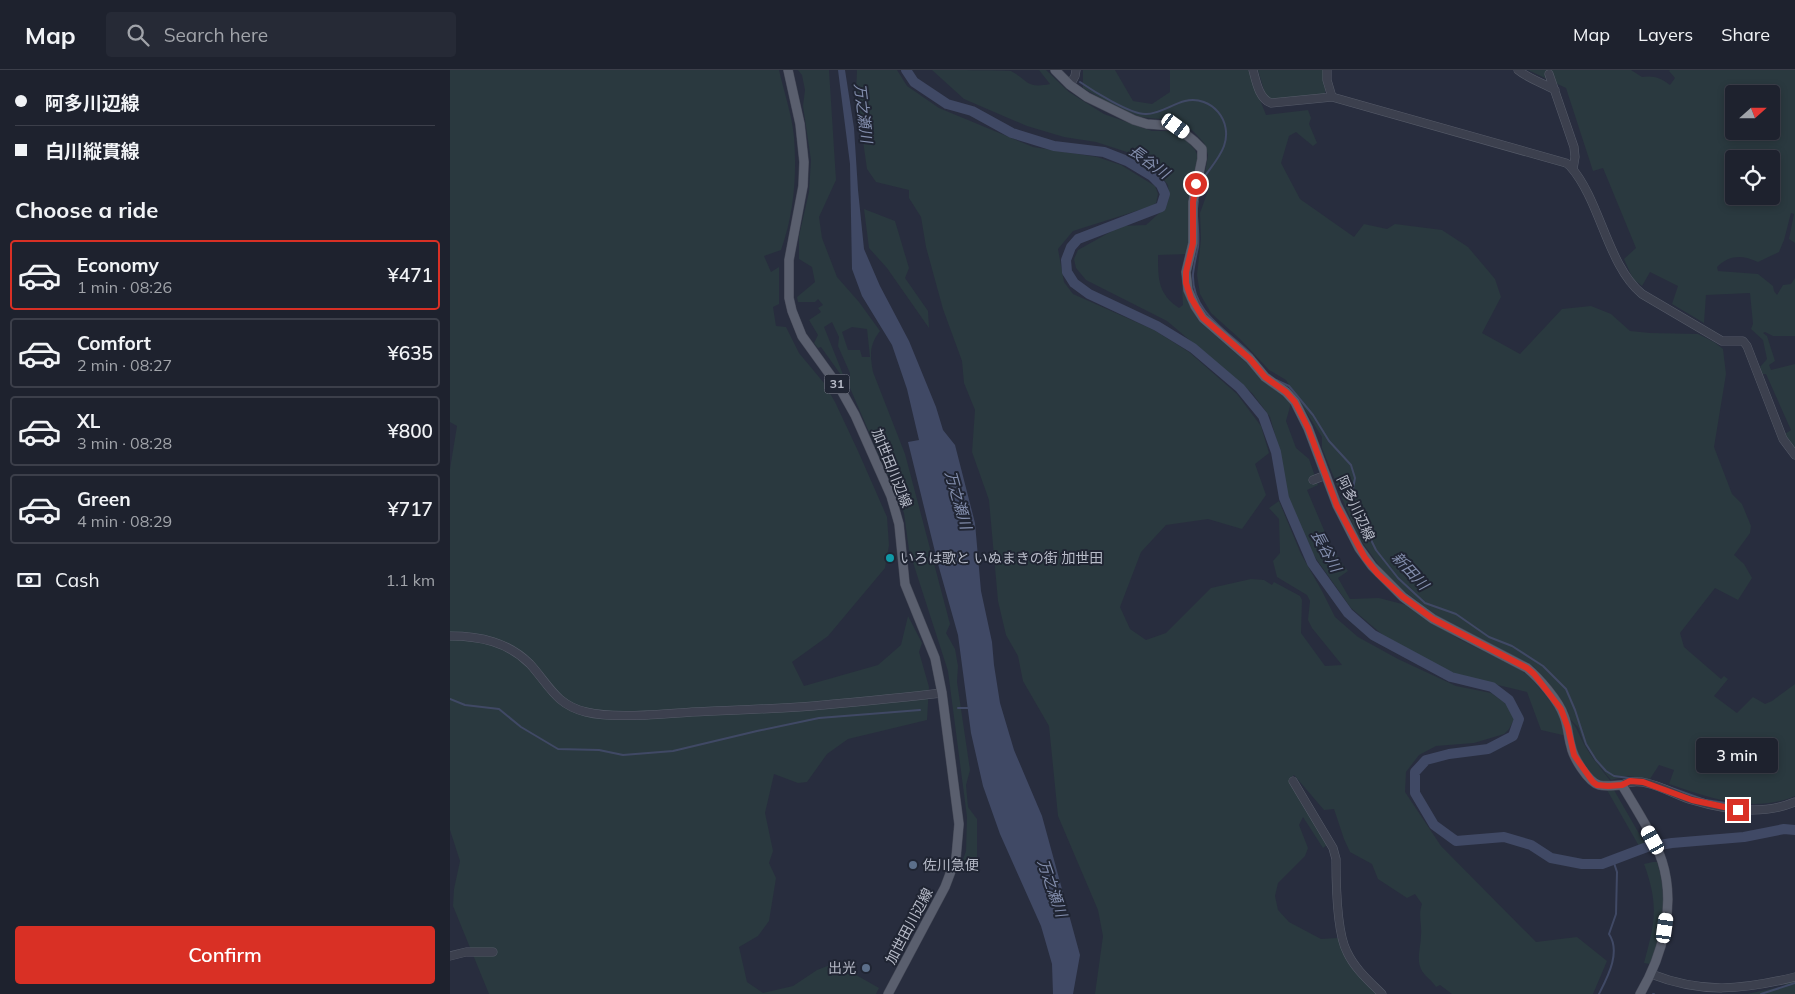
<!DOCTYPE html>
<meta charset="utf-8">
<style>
:root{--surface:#1e222e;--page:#262a36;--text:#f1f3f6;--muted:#a1a4aa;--line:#3c3f4a;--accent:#d93025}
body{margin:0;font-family:Mulish,"Noto Sans JP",sans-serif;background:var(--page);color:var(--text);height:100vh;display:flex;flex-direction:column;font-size:19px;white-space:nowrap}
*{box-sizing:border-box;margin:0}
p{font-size:16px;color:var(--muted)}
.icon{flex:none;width:28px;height:28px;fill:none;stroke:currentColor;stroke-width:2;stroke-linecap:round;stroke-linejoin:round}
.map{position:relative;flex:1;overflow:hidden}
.panel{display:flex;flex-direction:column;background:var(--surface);width:450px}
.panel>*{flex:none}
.banner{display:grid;align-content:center;height:110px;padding:0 15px;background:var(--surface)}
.needle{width:32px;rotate:69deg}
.fabs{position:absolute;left:1275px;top:15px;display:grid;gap:10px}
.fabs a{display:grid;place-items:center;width:55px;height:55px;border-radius:5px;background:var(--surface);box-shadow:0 2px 8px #0003,0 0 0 1px var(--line);font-size:25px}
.end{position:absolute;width:22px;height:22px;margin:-11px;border:6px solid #d93025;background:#fff;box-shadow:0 0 0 2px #fff}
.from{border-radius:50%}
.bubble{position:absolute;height:35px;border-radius:5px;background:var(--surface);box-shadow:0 2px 8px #0003,0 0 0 1px var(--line);font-size:16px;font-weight:600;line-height:35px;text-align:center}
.car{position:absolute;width:15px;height:30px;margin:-15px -8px;border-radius:6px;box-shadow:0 0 4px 1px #0007;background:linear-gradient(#fff 24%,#345 0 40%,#fff 0 76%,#345 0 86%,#fff 0)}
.banner b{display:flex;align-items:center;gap:18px;height:48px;font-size:19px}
.banner b+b{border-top:1px solid var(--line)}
.banner i{width:12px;height:12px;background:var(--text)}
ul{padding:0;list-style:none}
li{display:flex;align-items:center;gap:15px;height:70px;margin:0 10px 8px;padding:0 5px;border:2px solid var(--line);border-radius:5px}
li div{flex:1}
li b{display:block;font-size:19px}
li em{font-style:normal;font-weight:600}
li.current{border-color:var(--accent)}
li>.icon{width:45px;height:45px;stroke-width:1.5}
h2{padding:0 15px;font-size:22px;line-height:60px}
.pay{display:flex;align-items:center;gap:12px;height:55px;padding:0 15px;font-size:19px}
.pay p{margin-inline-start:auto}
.action{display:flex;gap:10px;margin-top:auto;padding:10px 15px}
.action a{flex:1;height:58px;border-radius:5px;background:var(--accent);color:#fff;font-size:20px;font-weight:600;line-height:58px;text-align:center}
header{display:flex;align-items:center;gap:30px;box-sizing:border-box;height:70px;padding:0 25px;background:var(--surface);border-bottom:1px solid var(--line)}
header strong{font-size:24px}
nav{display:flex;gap:28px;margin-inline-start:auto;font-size:18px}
.search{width:350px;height:45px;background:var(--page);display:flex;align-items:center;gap:12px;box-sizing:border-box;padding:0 18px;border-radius:5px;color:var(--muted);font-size:19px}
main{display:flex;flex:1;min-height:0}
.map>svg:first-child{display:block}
.green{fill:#2a393f;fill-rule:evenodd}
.water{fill:#404965}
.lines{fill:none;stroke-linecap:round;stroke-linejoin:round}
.stream{stroke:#404965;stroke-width:2}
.river{stroke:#404965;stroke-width:10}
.minor-casing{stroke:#565b69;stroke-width:9}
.major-casing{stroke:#454957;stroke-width:10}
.minor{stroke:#3c404e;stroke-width:8}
.major{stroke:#5a5f6e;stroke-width:9}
.route{stroke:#d93025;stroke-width:6}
.culture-dot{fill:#0f9aa8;stroke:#202533;stroke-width:2}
.service-dot{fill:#5c6f8a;stroke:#202533;stroke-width:2}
.labels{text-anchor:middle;stroke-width:4;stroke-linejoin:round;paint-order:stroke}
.shield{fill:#202533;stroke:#8a8f9c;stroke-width:1}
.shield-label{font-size:12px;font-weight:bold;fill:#b8bcc9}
.street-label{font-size:14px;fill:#b8bcc9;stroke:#202533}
.poi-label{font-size:14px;fill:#b8bcc9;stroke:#202533;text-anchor:start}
.water-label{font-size:15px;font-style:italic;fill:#838ead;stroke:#202533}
</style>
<header>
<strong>Map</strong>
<div class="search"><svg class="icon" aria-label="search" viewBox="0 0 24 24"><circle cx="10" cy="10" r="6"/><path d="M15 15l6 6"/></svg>Search here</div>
<nav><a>Map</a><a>Layers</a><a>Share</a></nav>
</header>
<main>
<section class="panel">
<div class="banner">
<b><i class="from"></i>阿多川辺線</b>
<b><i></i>白川縦貫線</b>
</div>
<h2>Choose a ride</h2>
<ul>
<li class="current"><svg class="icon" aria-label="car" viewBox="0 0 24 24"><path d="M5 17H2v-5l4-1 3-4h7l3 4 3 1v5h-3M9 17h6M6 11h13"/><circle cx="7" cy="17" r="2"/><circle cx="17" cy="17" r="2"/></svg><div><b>Economy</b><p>1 min · 08:26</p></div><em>¥471</em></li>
<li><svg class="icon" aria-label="car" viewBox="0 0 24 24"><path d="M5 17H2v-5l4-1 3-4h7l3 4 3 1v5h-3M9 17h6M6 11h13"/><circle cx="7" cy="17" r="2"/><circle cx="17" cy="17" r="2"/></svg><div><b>Comfort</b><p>2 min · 08:27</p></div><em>¥635</em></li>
<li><svg class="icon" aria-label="car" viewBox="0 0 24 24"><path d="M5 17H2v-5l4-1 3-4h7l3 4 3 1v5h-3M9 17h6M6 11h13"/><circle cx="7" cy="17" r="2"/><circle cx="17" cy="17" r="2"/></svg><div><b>XL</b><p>3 min · 08:28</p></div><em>¥800</em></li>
<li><svg class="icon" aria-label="car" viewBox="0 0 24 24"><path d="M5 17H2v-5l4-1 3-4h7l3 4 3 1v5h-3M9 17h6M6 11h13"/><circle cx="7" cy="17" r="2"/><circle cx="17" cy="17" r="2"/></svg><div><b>Green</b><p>4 min · 08:29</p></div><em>¥717</em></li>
</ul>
<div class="pay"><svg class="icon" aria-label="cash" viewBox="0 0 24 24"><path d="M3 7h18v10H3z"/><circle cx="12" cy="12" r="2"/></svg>Cash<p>1.1 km</p></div>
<div class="action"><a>Confirm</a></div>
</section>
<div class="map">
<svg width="1345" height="924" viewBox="0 0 1345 924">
<rect width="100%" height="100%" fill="#282d3e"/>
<path class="green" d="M0 0H329C334 22 342 45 344 67 347 105 344 144 331 180L314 186 321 202 329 197V234L323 237 326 256 336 257 349 283 374 313 385 332 408 381 437 447 439 475 435 498 378 566 342 592 354 616 428 595 451 575 458 546 472 573 469 582 479 617 477 650 398 669 377 684 357 712 348 713 324 704 315 743 323 781 319 793 326 808 319 851 308 866 289 877 297 912 313 923 343 916 367 900 385 893 429 918 426 924H39L3 836 4 819 10 791 0 760V399L7 356 0 352Z
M348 0H379L386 110 369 147 372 168 387 207 409 232 430 261C419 275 420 285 423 302L455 384 500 554 496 563 505 579 508 596 507 612 520 700 516 715 518 737 527 749V796L511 795 516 781 517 747 498 601 459 480 454 443 400 318V303L388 276 389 267 382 252 374 257 396 312 371 277 368 278 364 273 368 265 359 250 371 242 368 238 373 235 368 229 365 232H348L347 227 365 212 362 197 349 189V166L359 122 361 90 353 36 355 20 352 5ZM402 257 417 259 420 287H412L410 280H398L392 262Z
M407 0H447L457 16 489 38 583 77 647 87 671 95 705 116 708 124 706 133 702 136 623 161 608 179 614 212 623 224 704 260 739 282 787 324 811 356 819 383 805 394 816 425 792 459 758 449 716 455 691 482 670 537 680 559 696 570 716 563 761 518 801 509 814 510 822 515 824 512 850 526 852 530 851 563 875 596 892 595 862 558 858 550 860 531 857 525 827 507 823 491 830 483 829 449 819 438 829 431 851 484 872 521 885 547 908 567 948 589 1006 616 1041 623 1054 632 1061 640 1065 648 1059 659 1054 664 1024 673 986 676 969 685 956 702 955 722 991 776 1086 872 1127 867 1157 891 1143 924H1002L990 915 986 917C982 910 974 906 971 899 966 888 971 877 971 865 972 853 968 845 972 834L965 824 957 828 928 809 922 794 900 782 894 769 884 739 874 740 844 705 839 709 843 718 877 775 873 778 853 747 849 755 858 778 855 786 828 813 825 826 828 840 839 852 871 869 888 868C895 892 912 907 929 924H645L653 866 648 840 608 746 599 656 573 611 568 586 556 565 548 531 539 430 522 382 525 340 514 313 512 291 493 239 476 177 471 147 459 128V120L426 112 417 99 406 22Z
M482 0C494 0 553 0 561 1 578 10 576 19 600 14L589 0H596L619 22 654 44 702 61H719L736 70 745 80 749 89 739 135 738 184 708 185C708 209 708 224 729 238L733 235 732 218 748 250 798 294 816 314 827 319 841 333 836 351 846 378 859 389 868 415 857 420 882 479 898 501 888 508 900 529 929 528 956 535 1009 569 1066 597 1079 606 1097 627 1111 646 1117 666 1091 660 1077 622 1006 605 934 566 901 538 862 483 838 431 830 382 820 347 802 323 717 251 636 210 626 198 624 189 628 180 671 156 696 155 716 137 719 128 718 115 703 96 683 84 646 72 614 67 577 56 514 29Z
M633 0H665L683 31 702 34 720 22V0H798L816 45 858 40 861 48 859 54 867 73 863 76 846 62 839 66 831 93 850 129 904 167 914 154 937 159 945 154 992 160 1018 177 1045 209 1051 227 1032 263 1070 284 1112 239 1141 236 1161 244 1180 261 1200 263 1248 264 1264 272 1273 279 1276 304 1264 377 1282 424 1292 434 1301 456 1300 463 1284 485 1294 494 1302 508 1288 530 1265 518 1230 563 1234 577 1271 609 1274 606 1278 609 1264 626 1287 643 1303 627 1315 634 1322 631 1345 614V726C1303 744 1260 728 1219 714L1224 700 1209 695 1200 709 1177 706 1161 710 1146 692 1133 671 1128 657 1120 649 1106 624 1084 597 1074 591 1020 567 992 551 954 521 933 501 907 465 872 378V367L836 310 819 300 790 269 761 243 750 224 747 205 751 169 750 143 759 118 754 109 758 85 754 73 744 62 730 51 690 47 659 33 633 18Z
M808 0H875V24L824 30 816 27Z
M1078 0H1181L1192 7C1203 5 1212 8 1220 15L1225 8 1219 1 1220 0H1345V173L1339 169 1344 144 1341 143 1334 170 1329 182 1308 192C1293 185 1280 184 1267 197L1268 201 1308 204 1323 216 1324 221 1327 225 1333 215 1341 214 1345 208V266H1323L1315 262 1313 263 1317 266 1325 291 1319 295 1321 300 1345 294V379L1335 364 1341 360 1316 304H1312L1310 297 1317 289 1313 270 1301 259 1303 254 1300 223 1256 225 1254 253 1222 234 1228 216 1200 202 1192 216 1183 209 1174 189 1186 178 1153 98 1143 101 1116 18ZM1284 24H1321V61H1284ZM1284 89H1321V126H1284Z
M414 139 445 151 459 198 455 208 478 241 479 258 437 198 419 178Z
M1120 650C1127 657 1129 665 1134 674 1142 688 1152 700 1162 713 1131 711 1124 675 1120 650Z
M1157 720H1164L1195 774 1189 776Z
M1203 792H1207C1218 825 1213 862 1200 894L1194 893C1205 852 1209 835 1194 794Z
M1345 911V924H1297L1335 916V914Z"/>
<path class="water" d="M388 0H395L404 58 408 120 414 179 430 216 459 271 486 337 493 360 505 375 525 453 531 521 542 572 544 595 550 633 564 680 592 746 630 885 623 924H603L602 894 591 856 550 764 533 716 521 663 508 565 488 494 458 372 469 370 457 319 442 275 412 226 402 199 400 94Z"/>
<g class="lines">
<path class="stream" d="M630 12C643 21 680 44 695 44 708 45 722 34 735 31 762 25 783 51 774 76 770 87 762 96 755 106
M747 139 748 131
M747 146C748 157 749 167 748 177 746 186 744 195 743 204 741 243 779 261 802 285
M826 310 839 316 863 345 879 371 901 395 905 408 901 429 926 480 948 508 975 533 1006 544 1039 567 1062 576 1093 596 1116 619 1125 640 1136 674 1146 690 1156 701 1164 706 1186 709
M0 629 15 635 49 639 71 657 108 679 149 680 173 685 223 681 307 661 369 648 470 640
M508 638H518
M1205 712 1255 730 1297 736
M1149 924C1158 906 1171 882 1159 864L1166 844 1167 802 1163 790
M1203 924H1204
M1311 924 1345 913"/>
<path class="river" d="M456 0 464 12 497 34 522 41 562 63 604 76 654 82 677 91 702 106 711 115 715 124 711 137 628 169 621 177 616 190 617 202 624 213 639 224 707 256 743 278 790 318 813 346 826 382 834 428 862 493 898 543 923 565 1001 607 1042 617 1059 630 1069 649 1063 666 1038 679 999 684 976 690 965 702V723L984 755 1006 771 1054 767 1081 775 1101 788 1132 794H1152L1197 777 1222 773 1294 767 1334 759 1345 760"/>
<defs>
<path id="minor" d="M803 0C806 11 809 29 821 33L882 27 1116 93 1120 96C1151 131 1157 195 1192 224L1272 271H1293L1297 276 1333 369 1345 385
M877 0V10L882 27
M1068 0C1079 9 1093 13 1105 20
M1099 4 1124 77 1125 87 1123 99
M620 15 625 6 626 0
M863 410 876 405
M0 566C30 566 58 572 80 594 99 615 106 635 136 642 164 649 212 644 242 642 282 640 323 639 363 636 406 632 449 628 492 623
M843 711 883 778 886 789C886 811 887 863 897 882 905 899 919 911 932 924
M1172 715C1194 704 1221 724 1242 730 1275 740 1312 746 1345 732
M0 886 16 882H43
M1201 904C1252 924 1292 920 1345 907"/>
<path id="major" d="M338 0 350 54 354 92 353 116 339 190V228L342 241 352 266 391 320 405 345 441 426 449 454 455 514 485 588 492 623 509 754 506 788 495 817 438 924
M605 0 620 15 637 27 684 50 697 54 725 56 744 71 752 79V89L743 132V173L736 202 738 220 745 236 753 248 800 289 815 307 836 322 845 332 858 358 887 435 909 478 922 496 953 527 983 549 1077 598C1089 608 1109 631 1114 646 1118 656 1118 666 1121 676 1123 687 1138 712 1149 715 1157 717 1165 715 1172 715 1186 739 1203 764 1212 791 1226 835 1213 885 1190 924"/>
</defs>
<use href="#minor" class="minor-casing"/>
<use href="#major" class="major-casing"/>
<use href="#minor" class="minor"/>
<use href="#major" class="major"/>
</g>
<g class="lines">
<path class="route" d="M746 114 743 132V173L736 202V213L741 228 753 248 800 289 815 307 836 322 845 332 858 358 887 436 915 488 928 504 953 527 983 549 1077 598 1084 604 1111 639 1118 658 1124 685 1143 712 1147 715 1158 716 1172 715 1180 711 1193 712 1242 730 1288 740"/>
</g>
<circle class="culture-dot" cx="440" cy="488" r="5"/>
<g class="service-dot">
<circle cx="463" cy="795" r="5"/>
<circle cx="416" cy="898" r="5"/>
</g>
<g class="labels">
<rect class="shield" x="374.5" y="304.5" width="25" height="19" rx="4"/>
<g class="shield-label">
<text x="387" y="318">31</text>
</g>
<g class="street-label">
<text transform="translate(442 398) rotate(68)" y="5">加世田川辺線</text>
<text transform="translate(906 438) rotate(65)" y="5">阿多川辺線</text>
<text transform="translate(459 856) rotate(-62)" y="5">加世田川辺線</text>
</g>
<g class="poi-label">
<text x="450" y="493">いろは歌と いぬまきの街 加世田</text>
<text x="473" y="800">佐川急便</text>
<text x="406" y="903" text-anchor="end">出光</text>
</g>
<g class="water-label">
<text transform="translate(413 43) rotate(83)" y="5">万之瀬川</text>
<text transform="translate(699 92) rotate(36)" y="5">長谷川</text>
<text transform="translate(508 430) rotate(74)" y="5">万之瀬川</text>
<text transform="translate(876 481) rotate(61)" y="5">長谷川</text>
<text transform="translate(960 501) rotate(47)" y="5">新田川</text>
<text transform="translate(602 818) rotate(71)" y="5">万之瀬川</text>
</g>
</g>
</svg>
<div class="fabs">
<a><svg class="needle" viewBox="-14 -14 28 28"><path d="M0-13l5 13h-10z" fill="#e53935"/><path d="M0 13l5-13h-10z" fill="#a1a4aa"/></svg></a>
<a><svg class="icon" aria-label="locate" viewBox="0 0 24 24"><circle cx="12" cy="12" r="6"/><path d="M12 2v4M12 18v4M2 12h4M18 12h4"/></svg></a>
</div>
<i class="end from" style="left:746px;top:114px"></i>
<i class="end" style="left:1288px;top:740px"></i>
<div class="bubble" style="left:1246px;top:668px;width:82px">3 min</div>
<i class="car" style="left:726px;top:56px;rotate:126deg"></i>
<i class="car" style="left:1203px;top:770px;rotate:331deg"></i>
<i class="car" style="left:1215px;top:858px;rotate:8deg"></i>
</div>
</main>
